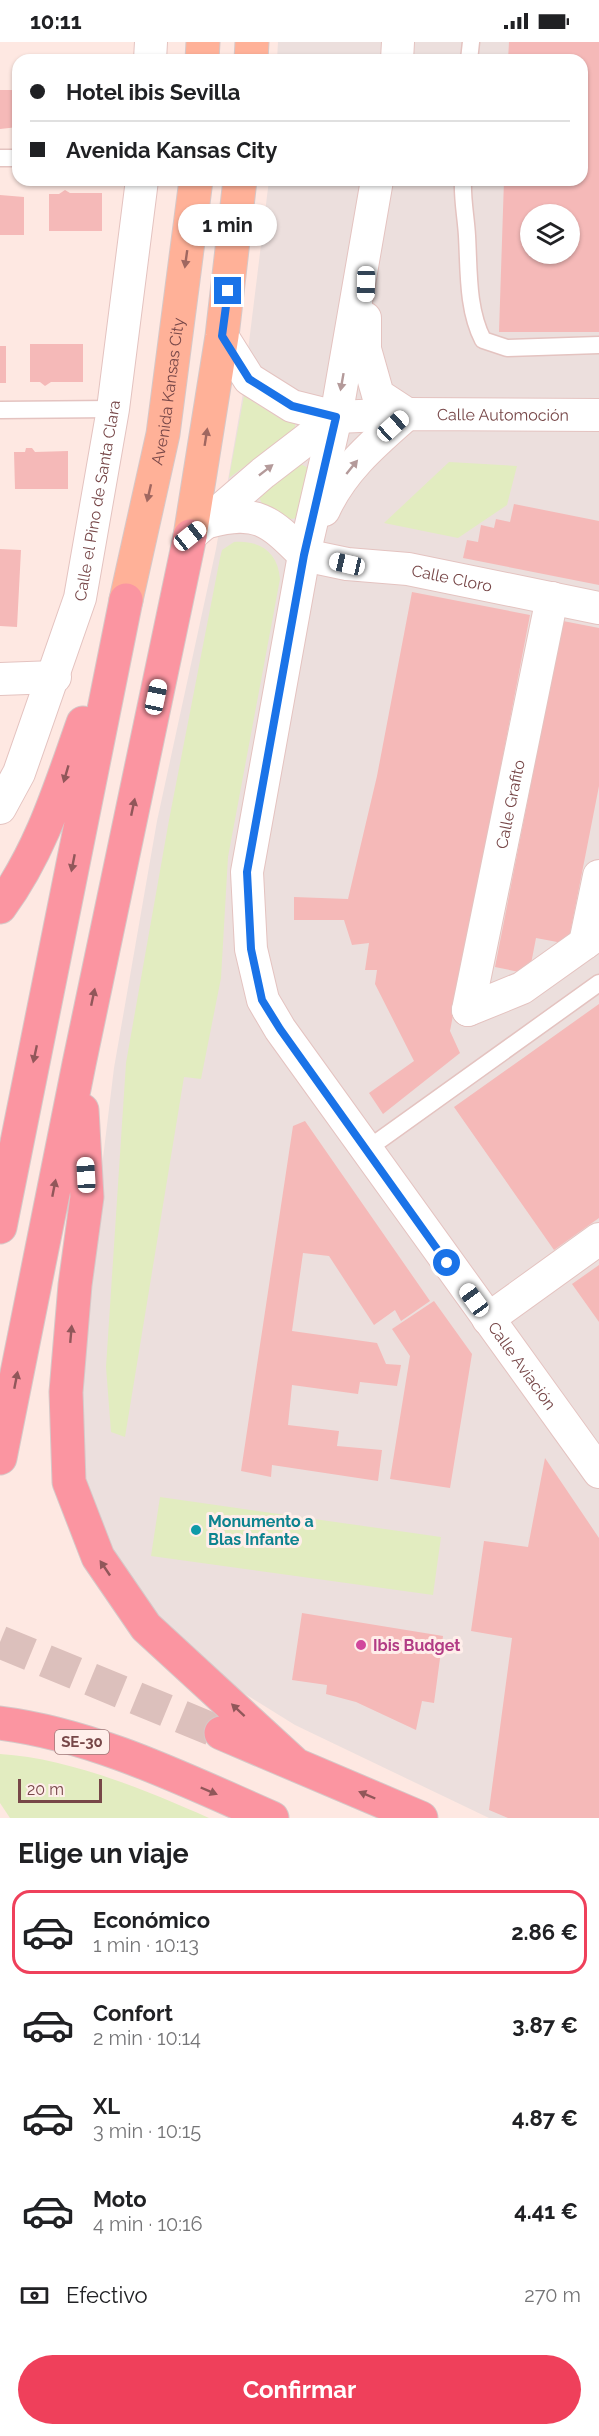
<!DOCTYPE html>
<html lang="es">
<meta charset="utf-8">
<style>
:root{--surface:#fff;--page:#f6f6f6;--text:#202124;--muted:#757577;--line:#e0e0e0;--accent:#ef405b}
body{margin:0;font-family:Raleway,sans-serif;background:var(--page);color:var(--text);height:100vh;display:flex;flex-direction:column;font-size:22px;white-space:nowrap}
*{box-sizing:border-box;margin:0}
p{font-size:20px;color:var(--muted)}
.icon{flex:none;width:33px;height:33px;fill:none;stroke:currentColor;stroke-width:2;stroke-linecap:round;stroke-linejoin:round}
.map{position:relative;height:1776px;overflow:hidden}
.side{display:flex;flex-direction:column;background:var(--surface);flex:1}
.side>*{flex:none}
.hud{position:absolute;left:12px;top:12px;width:576px;height:132px;border-radius:18px;box-shadow:0 2px 4px #0004;display:grid;align-content:center;height:132px;padding:0 18px;background:var(--surface)}
.tools{position:absolute;left:520px;top:162px;display:grid;gap:12px}
.tools a{display:grid;place-items:center;width:60px;height:60px;border-radius:50%;background:var(--surface);box-shadow:0 2px 4px #0004;font-size:30px}
.scale{position:absolute;left:18px;bottom:15px;width:84px;box-sizing:border-box;padding-left:6px;border:3px solid #774748;border-top:0;font-size:16px;line-height:21px;white-space:nowrap;color:#774748;-webkit-text-stroke:4px #ffeeea;paint-order:stroke}
.end{position:absolute;width:27px;height:27px;margin:-14px;border:8px solid #1a73e8;background:#fff;box-shadow:0 0 0 3px #fff}
.from{border-radius:50%}
.bubble{position:absolute;height:42px;border-radius:21px;background:var(--surface);box-shadow:0 2px 4px #0004;font-size:20px;font-weight:700;line-height:42px;text-align:center}
.car{position:absolute;width:18px;height:36px;margin:-18px -9px;border-radius:8px;box-shadow:0 0 4px 2px #0007;background:linear-gradient(#fff 24%,#345 0 40%,#fff 0 76%,#345 0 86%,#fff 0)}
.hud b{display:flex;align-items:center;gap:21px;height:57px;font-size:22px}
.hud b+b{border-top:2px solid var(--line)}
.hud i{width:15px;height:15px;background:var(--text)}
ul{padding:0;list-style:none}
li{display:flex;align-items:center;gap:18px;height:84px;margin:0 12px 9px;padding:0 6px;border:3px solid transparent;border-radius:18px}
li div{flex:1}
li b{display:block;font-size:22px}
li em{font-style:normal;font-weight:700}
li.current{border-color:var(--accent)}
li>.icon{width:54px;height:54px;stroke-width:1.5}
h2{padding:0 18px;font-size:27px;line-height:72px}
.pay{display:flex;align-items:center;gap:15px;height:66px;padding:0 18px;font-size:22px}
.pay p{margin-inline-start:auto}
.button{display:flex;gap:12px;margin-top:auto;padding:12px 18px}
.button a{flex:1;height:69px;border-radius:36px;background:var(--accent);color:#fff;font-size:24px;font-weight:700;line-height:69px;text-align:center}
.status{display:flex;justify-content:space-between;align-items:center;height:42px;padding:0 30px;background:var(--surface);direction:ltr}
.status svg{height:16px;fill:currentColor}
.map>svg:first-child{display:block}
.industrial{fill:#ecdfdd;fill-rule:evenodd}
.green{fill:#e2ecc0}
.building{fill:#f5b9b8;fill-rule:evenodd}
.lines{fill:none;stroke-linecap:round;stroke-linejoin:round}
.motorway-tunnel{stroke:#dcc0bc;stroke-width:33;stroke-dasharray:33 16;stroke-linecap:butt}
.service-casing{stroke:#e4c3c0;stroke-width:19}
.minor-casing{stroke:#e4c3c0;stroke-width:34}
.primary-casing{stroke:#d6c8c8;stroke-width:35}
.motorway-casing{stroke:#d6c8c8;stroke-width:35}
.service{stroke:#fff;stroke-width:16}
.minor{stroke:#fff;stroke-width:32}
.primary{stroke:#ffb198;stroke-width:33}
.motorway{stroke:#fb95a1;stroke-width:33}
.oneway{fill:#a06760}
.oneway2{fill:#b49a9a}
.oneway3{fill:#91575a}
.route{stroke:#1a73e8;stroke-width:8}
.culture-dot{fill:#0f9aa8;stroke:#ffeeea;stroke-width:2}
.hotel-dot{fill:#d1479c;stroke:#ffeeea;stroke-width:2}
.labels{text-anchor:middle;stroke-width:6;stroke-linejoin:round;paint-order:stroke}
.shield{fill:#ffeeea;stroke:#a07979;stroke-width:1.5}
.shield-label{font-size:15px;font-weight:bold;fill:#774748}
.street-label{font-size:16px;fill:#774748;stroke:#ffeeea}
.culture-label{font-size:16px;font-weight:bold;fill:#0d838f;stroke:#ffeeea;text-anchor:start}
.hotel-label{font-size:16px;font-weight:bold;fill:#b23c85;stroke:#ffeeea;text-anchor:start}
</style>
<div class="status"><b>10:11</b><svg viewBox="0 0 49 12"><path d="M0 12V9h3v3zM5 12V6h3v6zM10 12V3h3v9zM15 12V0h3v12zM26 1h20v11H26zM47 4h2v5h-2z"/></svg></div>
<div class="map">
<svg width="599" height="1776" viewBox="0 0 599 1776">
<rect width="100%" height="100%" fill="#fee8e2"/>
<path class="industrial" d="M278 0H599V1776H489L295 1683 226 1640 166 1590 125 1537 97 1479 81 1422 78 1363 87 1247 114 1026 157 779 216 507 242 357 269 138H582V18H277ZM531 172H570V212H531Z"/>
<path class="green" d="M244 354 279 376 295 382V387L229 436Z
M449 420 517 424 507 463 458 496 384 481Z
M299 421 310 427 297 476 291 477 262 462 259 455Z
M234 500C260 498 278 510 280 537L228 815 221 936 201 1037 184 1035 125 1395 111 1390 106 1325 126 1021 169 778 220 516 222 508Z
M160 1455 441 1495 433 1553 151 1514Z
M0 1712C68 1716 146 1748 209 1776H10L0 1761Z"/>
<path class="building" d="M509 0H599V290H499L504 138H582V18H508ZM531 172H570V212H531Z
M0 48H18V85L0 87Z
M65 148 70 151H102V189H49V152H59Z
M0 153 24 155V193H0Z
M30 302H83V340H51L45 344 40 340H30Z
M0 304H6V341H0Z
M26 406H32L35 410 68 409V447H15L14 410H25Z
M514 462 599 479V543L463 516 467 498 478 500 481 483 494 486 496 477 510 480Z
M0 507 21 508 17 585 0 584Z
M412 550 530 573 450 989 460 1011 383 1072 369 1051 414 1019 375 942 377 928H365L369 901 352 903 344 878H294V855L348 857 377 734Z
M563 579 599 586V744L568 902 536 896 529 932 495 925Z
M599 962V1176L554 1208 454 1065Z
M305 1079 430 1259 401 1279 395 1268 374 1283 329 1214 303 1211 292 1289 377 1301 386 1322 401 1323 397 1344 360 1340 358 1352 292 1343 288 1383 339 1389 337 1404 382 1408 378 1439 272 1423 271 1435 241 1429 293 1084Z
M599 1223V1280L572 1242Z
M434 1259 472 1312 450 1446 390 1437 410 1314 392 1287Z
M545 1416 599 1496V1776H508L489 1768 512 1596 471 1589 484 1499 528 1505Z
M302 1571 443 1594 434 1661 422 1659 416 1688 356 1660 326 1652 327 1643 292 1638Z"/>
<g class="lines">
<path class="motorway-tunnel" d="M0 1600 221 1691"/>
<defs>
<path id="service" d="M469 18 471 0
M0 116H18
M463 138C462 157 466 175 467 194 469 228 467 267 483 298L507 306 599 303
M0 368 113 367
M366 1108 599 941"/>
<g id="minor">
<path d="M150 18 151 0"/>
<path d="M397 18 398 0"/>
<path id="s1" d="M377 138 336 375 304 513 247 830 251 907 263 958 280 987 599 1430"/>
<path id="s2" d="M222 294 249 337 292 364 336 375 407 372 599 373"/>
<path d="M324 468C342 428 374 401 407 372L378 353 365 307V276"/>
<path d="M208 480C257 467 269 478 304 513"/>
<path d="M190 494 263 431 336 375"/>
<path id="s3" d="M304 513 347 522 408 527 599 566"/>
<path d="M0 637 55 635"/>
<path id="s4" d="M0 766 19 731 80 556 113 367 142 138"/>
<path d="M585 901 599 834"/>
<path id="s5" d="M468 968 552 556"/>
<path d="M468 968 522 946 599 891"/>
<path d="M488 1277 599 1197"/>
</g>
<g id="primary">
<path d="M202 18 203 0"/>
<path d="M251 18 252 0"/>
<path d="M190 494 222 294 240 138"/>
<path id="s6" d="M126 558 163 392 196 138"/>
</g>
<path id="motorway" d="M0 865C41 809 60 746 83 681
M82 1068 87 1155 75 1243 66 1350 69 1440 98 1515 146 1585 295 1722
M0 1185 126 558
M0 1416 79 1022 190 494
M0 1681C95 1693 185 1738 272 1776
M221 1691 421 1776"/>
</defs>
<use href="#service" class="service-casing"/>
<use href="#minor" class="minor-casing"/>
<use href="#primary" class="primary-casing"/>
<use href="#motorway" class="motorway-casing"/>
<use href="#service" class="service"/>
<use href="#minor" class="minor"/>
<use href="#primary" class="primary"/>
<use href="#motorway" class="motorway"/>
</g>
<defs><path id="oneway-solid" d="M-6-.8H1V-3.2L6.5 0L1 3.2V.8H-6Z" transform="scale(1.5)"/></defs>
<g class="oneway">
<use href="#oneway-solid" transform="translate(186 217) rotate(98)"/>
<use href="#oneway-solid" transform="translate(206 395) rotate(-81)"/>
<use href="#oneway-solid" transform="translate(149 451) rotate(103)"/>
</g>
<g class="oneway2">
<use href="#oneway-solid" transform="translate(342 340) rotate(100)"/>
<use href="#oneway-solid" transform="translate(352 425) rotate(-51)"/>
<use href="#oneway-solid" transform="translate(266 428) rotate(-38)"/>
</g>
<g class="oneway3">
<use href="#oneway-solid" transform="translate(66 732) rotate(106)"/>
<use href="#oneway-solid" transform="translate(133 765) rotate(-78)"/>
<use href="#oneway-solid" transform="translate(73 821) rotate(101)"/>
<use href="#oneway-solid" transform="translate(93 955) rotate(-78)"/>
<use href="#oneway-solid" transform="translate(35 1012) rotate(102)"/>
<use href="#oneway-solid" transform="translate(54 1146) rotate(-79)"/>
<use href="#oneway-solid" transform="translate(71 1292) rotate(-85)"/>
<use href="#oneway-solid" transform="translate(16 1338) rotate(-79)"/>
<use href="#oneway-solid" transform="translate(105 1526) rotate(-124)"/>
<use href="#oneway-solid" transform="translate(238 1668) rotate(-137)"/>
<use href="#oneway-solid" transform="translate(209 1749) rotate(23)"/>
<use href="#oneway-solid" transform="translate(367 1753) rotate(-157)"/>
</g>
<g class="lines">
<path class="route" d="M228 249 222 294 249 337 292 364 336 375 304 513 247 830 251 907 262 958 280 987 447 1221"/>
</g>
<circle class="culture-dot" cx="196" cy="1488" r="6"/>
<circle class="hotel-dot" cx="361" cy="1603" r="6"/>
<g class="labels">
<rect class="shield" x="55" y="1688" width="54" height="24" rx="4.5"/>
<g class="shield-label">
<text x="82" y="1705">SE-30</text>
</g>
<g class="street-label">
<text dy="6" stroke="none"><textPath href="#s6" startOffset="213">Avenida Kansas City</textPath></text>
<text dy="6" stroke="none"><textPath href="#s2" startOffset="314">Calle Automoción</textPath></text>
<text dy="6" stroke="none"><textPath href="#s4" startOffset="324">Calle el Pino de Santa Clara</textPath></text>
<text dy="6" stroke="none"><textPath href="#s3" startOffset="150">Calle Cloro</textPath></text>
<text dy="6" stroke="none"><textPath href="#s5" startOffset="210">Calle Grafito</textPath></text>
<text dy="6" stroke="none"><textPath href="#s1" startOffset="1282">Calle Aviación</textPath></text>
</g>
<g class="culture-label">
<text x="208" y="1485">Monumento a<tspan x="208" dy="18">Blas Infante</tspan></text>
</g>
<g class="hotel-label">
<text x="373" y="1609">Ibis Budget</text>
</g>
</g>
</svg>
<div class="tools">
<a><svg class="icon" aria-label="layers" viewBox="0 0 24 24"><path d="M12 4l9 5-9 5-9-5zM3 14l9 5 9-5"/></svg></a>
</div>
<div class="scale">20 m</div>
<i class="end from" style="left:447px;top:1221px"></i>
<i class="end" style="left:228px;top:249px"></i>
<div class="bubble" style="left:178px;top:162px;width:99px">1 min</div>
<i class="car" style="left:366px;top:242px;rotate:181deg"></i>
<i class="car" style="left:393px;top:384px;rotate:48deg"></i>
<i class="car" style="left:190px;top:494px;rotate:51deg"></i>
<i class="car" style="left:347px;top:522px;rotate:283deg"></i>
<i class="car" style="left:156px;top:655px;rotate:12deg"></i>
<i class="car" style="left:86px;top:1133px;rotate:357deg"></i>
<i class="car" style="left:474px;top:1258px;rotate:324deg"></i>
<div class="hud">
<b><i class="from"></i>Hotel ibis Sevilla</b>
<b><i></i>Avenida Kansas City</b>
</div>
</div>
<section class="side">
<h2>Elige un viaje</h2>
<ul>
<li class="current"><svg class="icon" aria-label="car" viewBox="0 0 24 24"><path d="M5 17H2v-5l4-1 3-4h7l3 4 3 1v5h-3M9 17h6M6 11h13"/><circle cx="7" cy="17" r="2"/><circle cx="17" cy="17" r="2"/></svg><div><b>Económico</b><p>1 min · 10:13</p></div><em>2.86 €</em></li>
<li><svg class="icon" aria-label="car" viewBox="0 0 24 24"><path d="M5 17H2v-5l4-1 3-4h7l3 4 3 1v5h-3M9 17h6M6 11h13"/><circle cx="7" cy="17" r="2"/><circle cx="17" cy="17" r="2"/></svg><div><b>Confort</b><p>2 min · 10:14</p></div><em>3.87 €</em></li>
<li><svg class="icon" aria-label="car" viewBox="0 0 24 24"><path d="M5 17H2v-5l4-1 3-4h7l3 4 3 1v5h-3M9 17h6M6 11h13"/><circle cx="7" cy="17" r="2"/><circle cx="17" cy="17" r="2"/></svg><div><b>XL</b><p>3 min · 10:15</p></div><em>4.87 €</em></li>
<li><svg class="icon" aria-label="car" viewBox="0 0 24 24"><path d="M5 17H2v-5l4-1 3-4h7l3 4 3 1v5h-3M9 17h6M6 11h13"/><circle cx="7" cy="17" r="2"/><circle cx="17" cy="17" r="2"/></svg><div><b>Moto</b><p>4 min · 10:16</p></div><em>4.41 €</em></li>
</ul>
<div class="pay"><svg class="icon" aria-label="cash" viewBox="0 0 24 24"><path d="M3 7h18v10H3z"/><circle cx="12" cy="12" r="2"/></svg>Efectivo<p>270 m</p></div>
<div class="button"><a>Confirmar</a></div>
</section>
